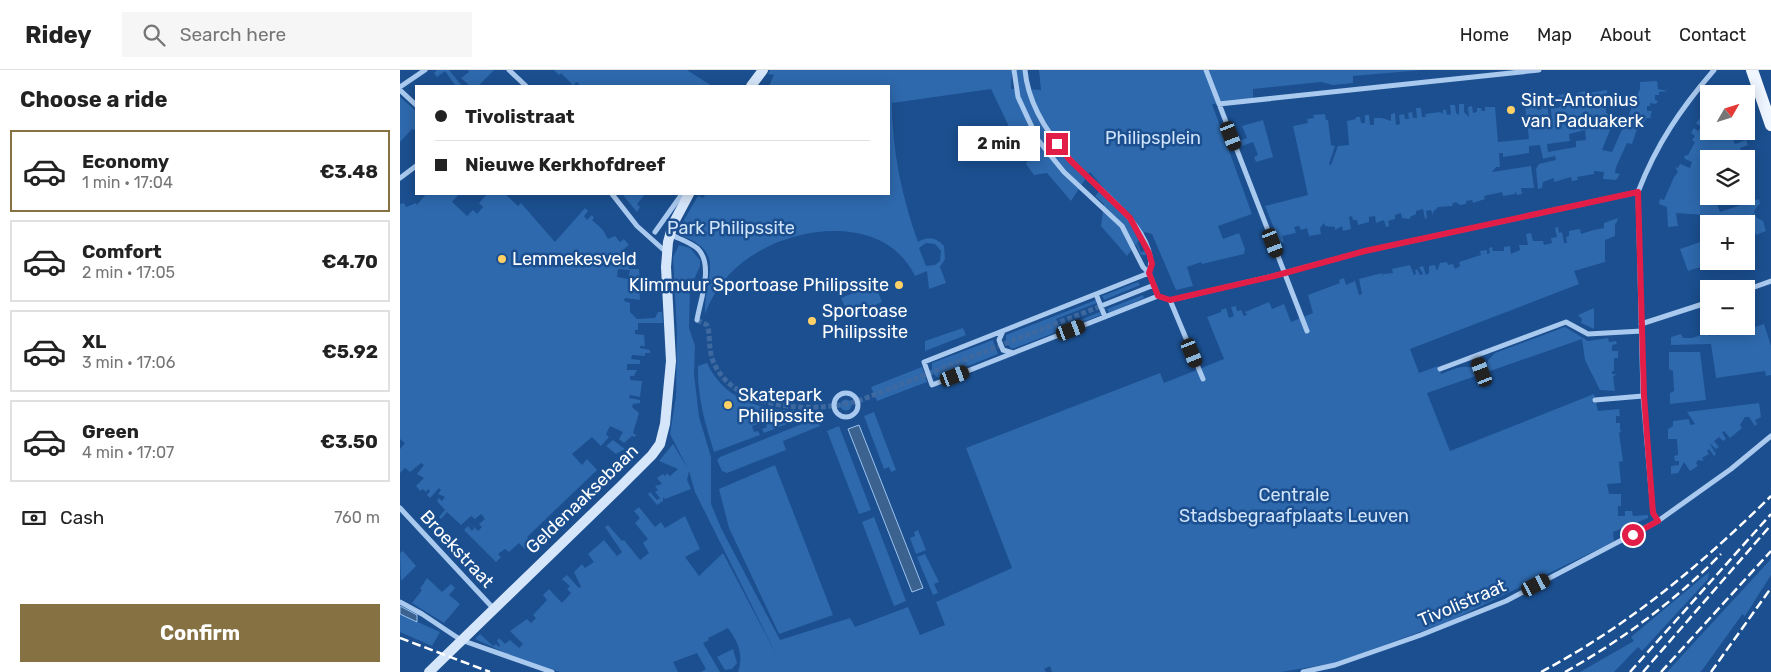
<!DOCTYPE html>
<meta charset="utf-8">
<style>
:root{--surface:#fff;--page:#f6f6f6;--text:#222;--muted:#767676;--line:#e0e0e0;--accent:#857141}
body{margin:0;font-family:Rubik,sans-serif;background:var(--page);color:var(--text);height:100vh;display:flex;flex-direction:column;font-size:19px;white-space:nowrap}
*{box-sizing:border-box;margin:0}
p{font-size:16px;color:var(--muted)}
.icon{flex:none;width:28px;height:28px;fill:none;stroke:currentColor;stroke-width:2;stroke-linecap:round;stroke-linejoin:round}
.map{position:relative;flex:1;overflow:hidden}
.details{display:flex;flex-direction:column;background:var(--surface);width:400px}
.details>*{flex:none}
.guide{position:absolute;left:15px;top:15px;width:475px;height:110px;border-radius:0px;box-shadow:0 2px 12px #0003;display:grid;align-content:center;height:110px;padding:0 20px;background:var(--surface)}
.needle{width:32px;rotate:51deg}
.controls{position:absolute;left:1300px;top:15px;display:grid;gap:10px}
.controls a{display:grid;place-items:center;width:55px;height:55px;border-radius:0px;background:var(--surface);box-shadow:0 2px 12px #0003;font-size:25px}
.end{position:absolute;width:22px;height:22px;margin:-11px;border:6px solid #e11d48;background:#fff;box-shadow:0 0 0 2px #fff}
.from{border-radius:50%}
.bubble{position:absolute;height:35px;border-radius:0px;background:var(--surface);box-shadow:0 2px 12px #0003;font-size:16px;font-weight:700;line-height:35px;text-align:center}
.car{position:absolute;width:15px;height:30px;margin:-15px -8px;border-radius:6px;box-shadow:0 0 4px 1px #0007;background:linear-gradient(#222 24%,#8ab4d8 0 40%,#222 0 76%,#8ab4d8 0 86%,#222 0)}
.guide b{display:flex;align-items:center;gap:18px;height:48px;font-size:19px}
.guide b+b{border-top:1px solid var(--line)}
.guide i{width:12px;height:12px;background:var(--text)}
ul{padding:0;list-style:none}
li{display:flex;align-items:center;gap:15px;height:82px;margin:0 10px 8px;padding:0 10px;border:2px solid var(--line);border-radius:0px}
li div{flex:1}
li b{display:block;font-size:19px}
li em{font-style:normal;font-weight:700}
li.active{border-color:var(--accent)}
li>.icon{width:45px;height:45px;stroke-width:1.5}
h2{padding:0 20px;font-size:22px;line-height:60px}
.pay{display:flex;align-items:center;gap:12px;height:55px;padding:0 20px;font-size:19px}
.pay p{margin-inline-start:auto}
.action{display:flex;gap:10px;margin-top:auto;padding:10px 20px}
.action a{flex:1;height:58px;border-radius:0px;background:var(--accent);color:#fff;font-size:20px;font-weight:700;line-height:58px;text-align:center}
header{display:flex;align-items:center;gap:30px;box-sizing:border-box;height:70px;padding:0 25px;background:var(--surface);border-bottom:1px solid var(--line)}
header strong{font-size:24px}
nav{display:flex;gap:28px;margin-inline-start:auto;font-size:18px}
.search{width:350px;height:45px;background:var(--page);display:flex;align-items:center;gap:12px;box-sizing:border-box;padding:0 18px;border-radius:0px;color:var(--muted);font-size:19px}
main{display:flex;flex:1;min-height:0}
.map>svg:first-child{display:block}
.green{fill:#2e69ad;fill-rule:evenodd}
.water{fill:#3c6290;stroke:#9cc4f0}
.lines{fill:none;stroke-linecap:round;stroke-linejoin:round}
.street-tunnel{stroke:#3d69a0;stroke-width:5;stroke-dasharray:5 2.5;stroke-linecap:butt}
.street{stroke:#a9c9ee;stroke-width:5}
.secondary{stroke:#d6e6fa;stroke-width:10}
.primary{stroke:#f0f6ff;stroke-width:12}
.rail{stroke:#fff;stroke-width:2.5;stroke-dasharray:9 4;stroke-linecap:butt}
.route{stroke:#e11d48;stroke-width:6}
.poi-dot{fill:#ffd166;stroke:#1b4f8f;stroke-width:2}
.labels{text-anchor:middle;stroke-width:5;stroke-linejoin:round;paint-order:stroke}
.poi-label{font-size:18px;fill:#fff;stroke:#1b4f8f;text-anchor:start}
.park-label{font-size:18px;fill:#cfe3fa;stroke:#1b4f8f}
.street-label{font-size:18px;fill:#fff;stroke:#1b4f8f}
</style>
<header>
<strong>Ridey</strong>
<div class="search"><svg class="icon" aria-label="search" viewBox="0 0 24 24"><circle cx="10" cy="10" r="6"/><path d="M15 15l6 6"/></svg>Search here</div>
<nav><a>Home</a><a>Map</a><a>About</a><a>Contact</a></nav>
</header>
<main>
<section class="details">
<h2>Choose a ride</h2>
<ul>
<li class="active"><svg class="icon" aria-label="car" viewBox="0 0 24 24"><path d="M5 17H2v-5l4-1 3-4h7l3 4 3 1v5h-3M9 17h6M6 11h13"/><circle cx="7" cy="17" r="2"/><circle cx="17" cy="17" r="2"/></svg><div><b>Economy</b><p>1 min · 17:04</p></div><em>€3.48</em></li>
<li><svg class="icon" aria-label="car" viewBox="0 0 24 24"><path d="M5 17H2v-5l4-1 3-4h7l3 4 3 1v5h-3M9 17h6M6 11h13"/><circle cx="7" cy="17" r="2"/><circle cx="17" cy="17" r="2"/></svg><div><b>Comfort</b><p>2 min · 17:05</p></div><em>€4.70</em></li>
<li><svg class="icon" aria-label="car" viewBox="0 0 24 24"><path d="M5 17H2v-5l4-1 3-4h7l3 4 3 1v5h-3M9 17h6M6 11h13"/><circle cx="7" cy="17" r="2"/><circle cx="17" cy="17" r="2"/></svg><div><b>XL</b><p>3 min · 17:06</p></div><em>€5.92</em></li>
<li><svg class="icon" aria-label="car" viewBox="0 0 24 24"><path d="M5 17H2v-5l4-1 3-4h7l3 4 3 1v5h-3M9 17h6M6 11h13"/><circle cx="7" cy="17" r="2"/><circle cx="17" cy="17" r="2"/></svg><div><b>Green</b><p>4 min · 17:07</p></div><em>€3.50</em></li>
</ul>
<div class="pay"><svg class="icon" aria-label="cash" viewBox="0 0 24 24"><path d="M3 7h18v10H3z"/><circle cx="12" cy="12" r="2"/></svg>Cash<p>760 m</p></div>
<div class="action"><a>Confirm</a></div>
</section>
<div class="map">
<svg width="1371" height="602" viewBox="0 0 1371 602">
<rect width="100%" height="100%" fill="#1b4f8f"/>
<path class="green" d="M37 0H49L62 16H53L55 15 45 1 37 7 34 3Z
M68 0H94L80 14 81 16H70L61 8 69 2Z
M154 0H287L312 16H178L179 14 177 12 172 16 171 13 161 3 159 5Z
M370 0H612L611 19H619L616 0H623L626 19 641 20 639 0H1022L953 6V13L933 15 921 12 853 19V31L812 34 852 144 818 156 823 169 839 163 845 179 844 184 802 194 801 192 787 197 793 216 776 220 752 164 745 162 737 173 741 182 746 181V185H741L736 174 727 186 701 156 704 134 695 126 699 122 705 127 706 121 690 102 671 131 647 103 634 105 626 94 635 81 625 66 613 65 591 19 492 33C492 80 502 128 518 172 527 166 536 167 544 176L545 189 540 197 546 213 529 219 527 201 515 206C484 142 390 155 343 192 325 206 313 223 305 244 304 205 328 183 280 165L278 160 298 126 303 128 306 124H489V16H369L374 5 368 4ZM526 173 535 174 541 181 540 191 535 195 526 196 519 178Z
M1257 11 1258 19 1268 21 1259 22V25H1255V30L1258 31 1256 34 1250 33V36H1247V41H1252L1250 47 1253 48H1247L1243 53H1239L1232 74 1227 73 1216 97 1215 103 1220 104 1216 110 1203 109 1204 102 1194 101V104L1177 107 1178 110 1172 111 1171 107 1154 112V108L1143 112 1142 118 1138 119 1136 99 1139 94 1156 90 1155 86 1143 89 1140 75 1129 76V83L1103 87V83H1099L1100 97H1096L1092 102 1131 96 1134 118H1121L1122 124 1117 125 1116 121 1115 124 1103 126 1102 122 1084 126 1085 129 1073 133 1072 130 1066 131V134L1060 135 1056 132 1052 134 1053 136 1038 137 1033 142V145L1031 140 1026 141 1027 148 1025 149 1023 139 1016 141V144L1010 147V149L1002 148 1001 143 995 145V149L988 151 989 156 986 157 984 150 976 153 975 146 969 147V152L958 155 957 150H953L952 146 949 147 951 159 943 161 942 156 935 160V157L925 156 924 153 920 158 921 164 909 166 907 158 901 160 899 156 894 157 896 163 882 166 884 172 880 173 865 136 908 125 893 56 908 53 907 49 914 48 913 45 925 44 926 50H928L931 75 935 76 929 94 931 95 938 76 949 75 947 51 956 49V47H960L961 53H965V45H969L970 55H974V48H982L991 51V44L995 43 996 55 1000 54 999 45 1004 44 1005 49H1009L1008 43 1012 42 1013 48H1017L1016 38H1021L1022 47H1026L1025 44 1040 42 1043 44V40H1046L1047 45 1051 44 1050 35H1055L1056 43 1059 45V34H1064V42L1069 47 1068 37 1072 36 1073 43 1077 42V38H1081L1082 41H1085V37H1095L1098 72 1129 69 1124 27 1130 26 1131 29H1136L1137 40 1142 39 1140 27H1146L1150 55 1152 51 1150 29 1155 28 1156 38 1160 37 1159 25 1169 23V32L1177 30V23L1185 21 1186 31 1190 30 1189 23 1207 20 1206 43 1216 45 1202 80 1212 82 1240 19V12ZM1185 60 1186 70 1176 71V77L1148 82 1147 74 1170 71 1169 64Z
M0 27 16 41V58L15 60 12 59 0 72Z
M1309 41V61H1334L1330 63 1335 74 1346 70 1348 75 1340 78 1342 84 1335 87 1336 89H1309V126H1314L1320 142 1359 129 1360 134 1357 136 1354 142 1357 148 1363 151 1366 161 1356 165 1352 155 1349 156 1345 152 1323 154 1320 146 1276 143 1278 156 1268 157 1267 137 1259 134 1260 129 1264 130 1274 107 1278 102 1275 97 1278 98 1280 94 1290 98 1292 92 1285 89 1284 86 1288 85 1295 72 1292 70 1295 66 1291 63 1294 58 1298 61 1301 57 1296 53 1299 49 1303 52Z
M863 50 873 87 856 92 854 87 858 85 853 72 842 76 839 71 847 68 842 56Z
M26 124H59L52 132 67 146 73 140 77 144 83 137 79 133 87 124H105L118 136 121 133 155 172 185 138 188 141 184 146 187 150 192 145 194 148 192 150 203 160 208 169 215 166 220 172 224 169 229 175 223 180 226 181 227 189 233 188 234 194H229V199H239L240 213H236V216L239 217 240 230 225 228 224 231 230 233V242L237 249 255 248 258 242H262L263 253H238V260H235V264L244 265 245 276H240V278L250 280V283H245V286L232 285 231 289 240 290V294H227V300H237L234 306H230V310L242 311 240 327 230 325 229 328 240 330V333L233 334 232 337 239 343 233 363 236 365 235 367 232 366 224 373 219 369 223 362 210 356 206 364 209 367 201 376 192 367 172 384 182 395 187 389 197 400 127 467 132 473 125 479 119 473 109 482 105 479 98 484 101 487 96 492 64 460 68 456 72 461 74 458 71 454 78 461 82 457 79 454 85 449 81 444 75 449 71 446 61 455 47 442 41 449 39 447 45 440 37 431 39 428 42 431 45 427 38 424 41 420 39 418 30 428 27 425 30 421 28 419 26 422 23 419 20 421 16 416 24 408 17 404 24 395 21 393 10 402 5 398 0 403V379L5 373 0 369V134L4 133 6 137 16 133 17 135ZM218 199 230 200 228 209 217 207Z
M222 124H245L237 134 240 137 237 142Z
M1218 148 1217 152 1215 154V166L1205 170V192L1174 201 1179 214 1010 279 1019 303 1038 296 1041 304C1055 299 1067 291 1079 303L1086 300 1088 290 1095 283 1165 257 1188 271 1208 268 1209 272 1216 271 1217 274 1212 275V281H1218V288H1214V301H1212V304H1216L1213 307 1215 321 1200 320 1185 290 1182 269 1027 323 1050 381 1194 324 1198 341 1219 339 1220 346H1216V353H1220V360H1222L1219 363 1223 391 1219 392 1221 413 1207 414 1209 424H1221V436H1218V446H1225V441H1232L1233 446 1248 445V448L1213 462 1214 471 1205 476 1050 551 935 593 881 602H652L650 596 644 599 646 602H338C344 585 338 572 328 558L308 568 309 570 303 573 320 602H301L306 599 297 583 273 592 278 602H160L119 589 75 569 80 564 93 576 96 574 99 577 100 575 97 571 99 568 105 574 110 570 119 578 123 574 110 561 127 549 131 553 136 548 133 545 147 530 143 525 149 519 162 533 171 523 167 519 170 516 162 509 167 505 179 518 181 517 174 502 182 494 185 498 194 492 188 484 204 470 217 486 222 482 205 457 208 455 222 471 224 470 240 490 249 483 243 473 248 469 235 453 240 448 234 441 239 437 255 457 261 452 265 458 285 446 300 479 285 487 299 506 323 483 377 586 295 422 289 401 287 410 291 419 265 429 263 427V431L257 435 248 424 250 422 257 430 260 428 255 422 258 420 255 416 262 414 257 408 263 404 265 406 267 403 270 406 278 399 259 391 273 374 288 399 270 364 276 326 277 263 273 187 279 175 290 178 300 190V196L290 219 289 258 295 276 294 304 299 347 311 387V434L321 458 380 570 450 548 455 557 508 537 520 565 545 555 536 532 612 498 566 378 760 303 764 313 824 289 807 247 821 242V240L826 238 829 248 834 246 831 237 836 236 837 241 841 240 844 246 847 245 845 242 869 232 872 239 884 234 891 252 913 243 908 225 940 213 939 210 944 208 946 215 955 211 959 225 962 224 959 209 982 203 983 207V204L993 203 992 199 1010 195 1014 205 1016 204 1015 200 1017 199 1020 205 1023 204 1019 197 1023 196 1026 205 1029 203V196L1035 195 1037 201 1040 193 1047 192 1048 195 1053 194 1055 199 1060 196 1059 192 1081 185 1080 181 1087 180V184L1090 183 1089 178 1092 177 1093 181H1104V177L1110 176 1111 184 1120 180 1119 175H1128L1126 164 1131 163 1133 171H1143L1144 175 1152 173 1151 168 1157 167 1155 158 1158 157 1159 163 1162 162 1164 173H1167L1166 167 1169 166V161L1180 159 1181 164C1189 161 1197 159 1204 158V153Z
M1309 169V191H1322V196L1311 198 1309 194 1288 201 1280 179Z
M738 212 740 215 704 230 702 226Z
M475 214 482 232 449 246 441 228Z
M743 225 744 228 709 243 707 239Z
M696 230 697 233 656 249 660 258 700 242 701 245 612 279 606 273V265Z
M1194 238V259L1181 253 1182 249 1178 245Z
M1364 254 1371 276V305L1366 306 1365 301 1316 308 1317 314 1311 274 1271 275V265V267L1281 264 1283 268H1292L1308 263 1309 266 1316 263 1317 266 1331 258 1333 262 1352 255 1355 257Z
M563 258 566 265 525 281V271Z
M593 270 598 284 538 308 532 302V293Z
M1269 282H1300L1306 330 1270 334V323L1274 321 1273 301 1269 299Z
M307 293C326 334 371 344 413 339L414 343 364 363 362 359 367 357 365 351 352 356 354 362 358 361 360 365 314 382C305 353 297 326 298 296Z
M522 297 527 312 477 331 471 317Z
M440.5 335a5.5 5.5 0 1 1 11 0a5.5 5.5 0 1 1-11 0Z
M1359 333 1361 347 1355 350 1357 354 1355 356 1349 347H1345L1340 355 1342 358 1330 368 1324 361 1322 362 1326 369 1323 371 1319 367 1314 371 1319 377 1316 379 1309 373 1316 384 1314 386 1309 379 1307 381 1309 384 1302 388 1304 391 1298 390 1296 393 1298 396 1290 401 1284 392 1278 403 1271 404V396L1279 395V391H1275L1274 386 1278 385 1277 369H1268V359L1273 356V351L1289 349 1290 355 1295 354 1287 342Z
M474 342 496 400 491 402 489 397 484 399 464 346Z
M417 348 420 356 383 371 386 380 327 403 322 401 317 390 320 387Z
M439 356 471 440 459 444 427 361Z
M213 370 225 379 216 384 206 376Z
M375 395 433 545 379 564 329 458 319 419Z
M474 447 506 531 494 536 462 452Z
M518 460 526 480 516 484 510 468 515 466 514 462Z
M3 481 16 496 1 511 0 483Z
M525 484 539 512 534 514 538 523 533 525 517 487Z
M1371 489V505L1345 546 1342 544 1341 546 1303 599 1300 602H1267Z
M1309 502 1308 509 1242 581 1238 577 1214 602H1180L1234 571 1231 567Z
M27 508 42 522 51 514 55 518 49 525 60 534 44 553 12 533 22 520 20 519Z
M0 544 40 562 32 576 0 562Z
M333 579 337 593 332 599 325 600 317 587Z"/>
<path class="water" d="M459 355 523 518 512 522 448 359Z
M0 536 17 545V552L0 544Z"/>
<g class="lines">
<path class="street-tunnel" d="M297 250 307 255C312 269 306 281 317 299 343 342 419 343 461 330L701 236"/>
<path class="street" d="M109 0 126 16
M614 0 618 27 638 70 664 102 722 156 743 197 749 203 758 226
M625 0C628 34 647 63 669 88 692 116 762 161 749 203
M806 0 907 261
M0 17 25 0
M0 20 16 35
M819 34 1139 0
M0 108 16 96
M212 124 237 156 266 182
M255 162 282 124
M270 164C279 169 290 172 298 179 314 195 300 231 297 250
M749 203 524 292 532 315 758 226
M1346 220 1371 211
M696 224 705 247
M758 226 770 230 779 228 873 206 965 181 1238 122
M770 230 803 309
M701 236 754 215
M1241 254 1309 232
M603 261 599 270 603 280 613 283
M1077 286 1082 302
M1040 299 1166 252 1188 264 1242 261
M434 335a12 12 0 1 1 24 0a12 12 0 1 1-24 0Z
M1195 330 1243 326
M0 438 93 538
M1258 451 1253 443 1243 326 1238 122C1256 75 1281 38 1314 0
M0 532 22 544 61 570 152 602
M903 602 935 595 1021 565 1106 531 1258 451 1331 399 1371 366"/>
<path class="secondary" d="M351 16 363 0
M29 602 220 417 252 385 260 374 265 354 271 291 266 197 268 172 273 154 289 124"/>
<path class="primary" d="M1352 0 1371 55"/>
<path class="rail" d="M0 568 90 602
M1141 602C1228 556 1301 495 1371 426
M1165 602C1222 570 1275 531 1321 484
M1230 602 1371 444
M1243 602 1371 455
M1261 602 1371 481
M1311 602 1371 518"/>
</g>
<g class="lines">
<path class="route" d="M657 74 670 90 730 148 749 183 752 194 749 203 758 226 770 230 874 206 965 181 1238 122 1244 326 1253 443 1258 451 1233 465"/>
</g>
<g class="poi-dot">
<circle cx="1111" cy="40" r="5"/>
<circle cx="102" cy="189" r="5"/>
<circle cx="499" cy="215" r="5"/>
<circle cx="412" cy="251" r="5"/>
<circle cx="328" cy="335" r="5"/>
</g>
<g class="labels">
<g class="poi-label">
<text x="1121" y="36">Sint-Antonius<tspan x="1121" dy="21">van Paduakerk</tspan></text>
<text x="112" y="195">Lemmekesveld</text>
<text x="489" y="221" text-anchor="end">Klimmuur Sportoase Philipssite</text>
<text x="422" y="247">Sportoase<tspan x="422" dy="21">Philipssite</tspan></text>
<text x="338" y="331">Skatepark<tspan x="338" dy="21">Philipssite</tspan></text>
</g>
<g class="park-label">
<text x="753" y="74">Philipsplein</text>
<text x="331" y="164">Park Philipssite</text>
<text x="894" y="431">Centrale<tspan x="894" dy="21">Stadsbegraafplaats Leuven</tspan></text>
</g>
<g class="street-label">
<text transform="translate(182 429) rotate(-44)" y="6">Geldenaaksebaan</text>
<text transform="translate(57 479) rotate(47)" y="6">Broekstraat</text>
<text transform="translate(1062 533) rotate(-23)" y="6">Tivolistraat</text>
</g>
</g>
</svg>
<div class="controls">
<a><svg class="needle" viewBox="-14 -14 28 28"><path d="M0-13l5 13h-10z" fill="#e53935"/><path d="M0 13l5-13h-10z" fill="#767676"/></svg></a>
<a><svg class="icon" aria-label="layers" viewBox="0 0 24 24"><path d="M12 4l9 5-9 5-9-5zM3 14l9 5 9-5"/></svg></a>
<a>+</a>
<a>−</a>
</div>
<i class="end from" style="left:1233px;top:465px"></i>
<i class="end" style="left:657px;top:74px"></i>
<div class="bubble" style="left:558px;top:56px;width:82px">2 min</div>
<i class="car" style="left:831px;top:66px;rotate:159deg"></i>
<i class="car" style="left:873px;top:173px;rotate:159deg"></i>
<i class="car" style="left:671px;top:260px;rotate:69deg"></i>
<i class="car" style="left:792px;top:283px;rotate:158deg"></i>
<i class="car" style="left:1082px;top:302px;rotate:339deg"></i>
<i class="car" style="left:555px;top:306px;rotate:69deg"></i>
<i class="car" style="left:1136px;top:515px;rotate:63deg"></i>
<div class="guide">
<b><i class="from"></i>Tivolistraat</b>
<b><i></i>Nieuwe Kerkhofdreef</b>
</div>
</div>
</main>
